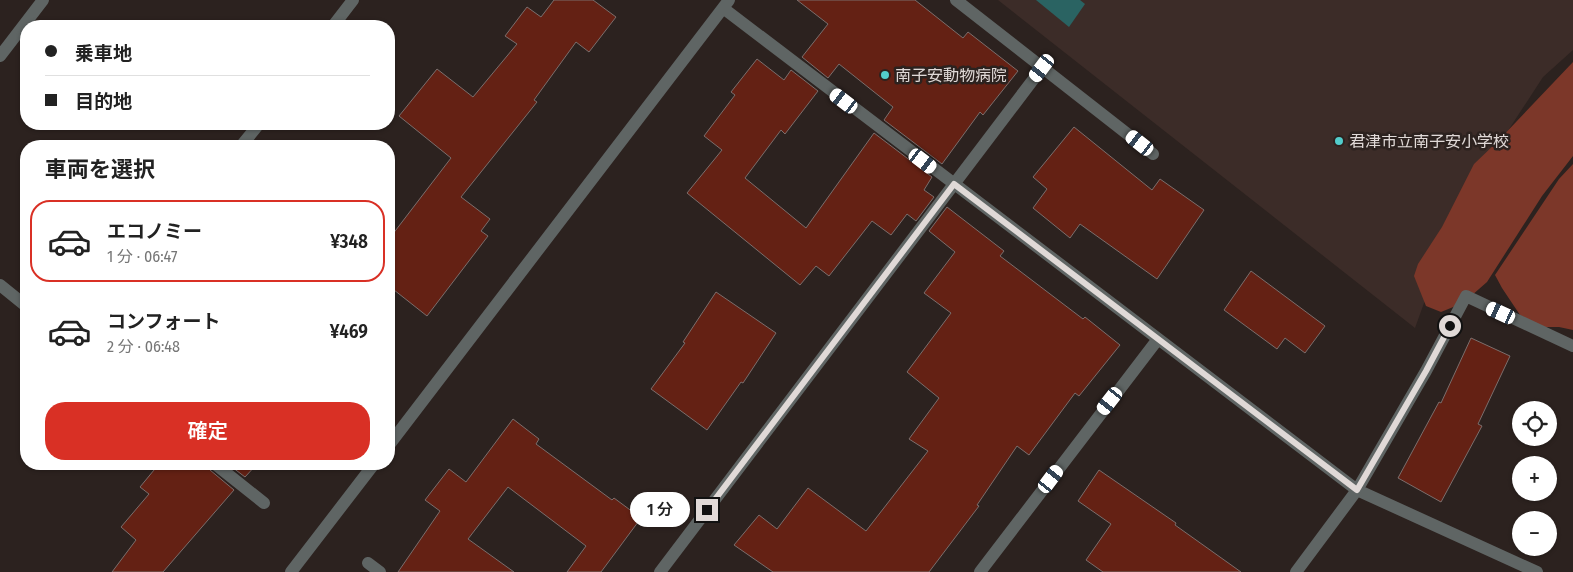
<!DOCTYPE html>
<html lang="ja">
<meta charset="utf-8">
<style>
:root{--surface:#fff;--page:#f2f2f2;--text:#222;--muted:#767676;--line:#e0e0e0;--accent:#d93025}
body{margin:0;font-family:"Fira Sans Condensed","Noto Sans JP",sans-serif;background:var(--page);color:var(--text);height:100vh;display:flex;flex-direction:column;font-size:19px;white-space:nowrap}
*{box-sizing:border-box;margin:0}
p{font-size:16px;color:var(--muted)}
.icon{flex:none;width:28px;height:28px;fill:none;stroke:currentColor;stroke-width:2;stroke-linecap:round;stroke-linejoin:round}
.map{position:relative;flex:1;overflow:hidden}
.sheet{position:absolute;left:20px;top:140px;width:375px;height:330px;display:flex;flex-direction:column;background:var(--surface);border-radius:20px;box-shadow:0 1px 4px #0004}
.sheet>*{flex:none}
.top-card{position:absolute;left:20px;top:20px;width:375px;height:110px;border-radius:20px;box-shadow:0 1px 4px #0004;display:grid;align-content:center;height:110px;padding:0 25px;background:var(--surface)}
.buttons{position:absolute;left:1512px;top:401px;display:grid;gap:10px}
.buttons a{display:grid;place-items:center;width:45px;height:45px;border-radius:50%;background:var(--surface);box-shadow:0 1px 4px #0004;font-size:25px}
.end{position:absolute;width:22px;height:22px;margin:-11px;border:6px solid #e0d9d7;background:#111;box-shadow:0 0 0 2px #111}
.from{border-radius:50%}
.bubble{position:absolute;height:35px;border-radius:18px;background:var(--surface);box-shadow:0 1px 4px #0004;font-size:16px;font-weight:600;line-height:35px;text-align:center}
.car{position:absolute;width:15px;height:30px;margin:-15px -8px;border-radius:6px;box-shadow:0 0 4px 1px #0007;background:linear-gradient(#fff 24%,#345 0 40%,#fff 0 76%,#345 0 86%,#fff 0)}
.top-card b{display:flex;align-items:center;gap:18px;height:48px;font-size:19px}
.top-card b+b{border-top:1px solid var(--line)}
.top-card i{width:12px;height:12px;background:var(--text)}
ul{padding:0;list-style:none}
li{display:flex;align-items:center;gap:15px;height:82px;margin:0 10px 8px;padding:0 15px;border:2px solid transparent;border-radius:20px}
li div{flex:1}
li b{display:block;font-size:19px}
li em{font-style:normal;font-weight:600}
li.on{border-color:var(--accent)}
li>.icon{width:45px;height:45px;stroke-width:1.5}
h2{padding:0 25px;font-size:22px;line-height:60px}
.cta{display:flex;gap:10px;margin-top:auto;padding:10px 25px}
.cta a{flex:1;height:58px;border-radius:20px;background:var(--accent);color:#fff;font-size:20px;font-weight:600;line-height:58px;text-align:center}
.map>svg:first-child{display:block}
.built{fill:#3c2c28}
.forest{fill:#7c3729}
.water{fill:#2a6362}
.building{fill:#642114;stroke:#7b6e6c}
.lines{fill:none;stroke-linecap:round;stroke-linejoin:round}
.minor{stroke:#5f6564;stroke-width:12}
.route{stroke:#e0d9d7;stroke-width:6}
.poi-dot{fill:#52cdcc;stroke:#2c221f;stroke-width:2}
.labels{text-anchor:middle;stroke-width:5;stroke-linejoin:round;paint-order:stroke}
.poi-label{font-size:16px;fill:#e0d9d7;stroke:#2c221f;text-anchor:start}
</style>
<div class="map">
<svg width="1573" height="572" viewBox="0 0 1573 572">
<rect width="100%" height="100%" fill="#2c221f"/>
<path class="built" d="M998 0H1573V50L1543 77 1459 206 1415 328Z"/>
<path class="forest" d="M1573 62V156L1542 196 1487 282 1463 303 1441 312 1426 306 1414 276 1418 264 1442 227 1474 164 1497 142Z
M1573 164V330L1559 327H1542L1520 315 1502 288 1495 275 1559 179Z"/>
<path class="water" d="M1036 0H1080L1085 4 1069 27Z"/>
<path class="building" d="M554 0H593L616 17 589 52 576 42 534 100 537 102 461 197 490 219 481 231 488 236 427 316 389 286V239L451 158 399 116 437 69 473 97 517 44 505 36 527 7 541 17Z
M797 0H915L963 38 968 32 1018 71 983 115 980 112 942 164 884 120 893 107 839 64 828 78 802 57 828 24Z
M757 59 784 80 791 70 818 91 785 134 781 130 745 178 806 228 874 133 932 177 924 190 934 197 916 221 907 214 891 235 872 221 829 276 816 266 800 285 687 193 722 150 704 136 735 95 731 92Z
M1074 127 1152 190 1160 179 1204 210 1157 279 1080 224 1070 238 1033 208 1047 189 1033 177Z
M947 207 1004 251 1000 256 1083 319 1085 317 1120 345 1079 396 1075 393 1029 455 1017 446 977 505 979 506 929 572H773L734 545 759 515 777 529 808 488 866 531 928 451 909 439 939 398 907 372 951 313 924 293 955 252 929 231Z
M1251 271 1325 326 1305 353 1285 338 1277 349 1224 310Z
M716 292 776 333 743 383 741 382 707 430 651 389 685 343 683 342Z
M1471 338 1510 356 1478 424 1482 426 1441 502 1398 478 1439 402 1441 403Z
M513 419 539 439 536 444 612 500 614 498 641 518 601 572H567L586 546 508 487 468 539 514 572H398L440 511 425 500 449 469 466 482Z
M159 464H207L210 470 234 490 163 572H112L136 540 121 527 149 494 140 487Z
M228 464H257L245 477Z
M1099 470 1176 523 1175 525 1241 572H1103L1086 560 1111 524 1078 501Z"/>
<g class="lines">
<path class="minor" d="M956 0 1153 154
M723 8 1357 490 1537 572
M333 26 353 0
M0 56 43 0
M241 146 259 124
M0 285 26 306
M389 445 729 0
M215 464 264 503
M368 563 380 572
M291 572 374 464
M660 572 1042 68
M980 572 1158 339
M1296 572 1357 490 1426 371 1466 296 1573 346"/>
</g>
<g class="lines">
<path class="route" d="M707 510 954 184 1357 490 1426 371 1450 326"/>
</g>
<g class="poi-dot">
<circle cx="885" cy="75" r="5"/>
<circle cx="1339" cy="141" r="5"/>
</g>
<g class="labels">
<g class="poi-label">
<text x="895" y="81">南子安動物病院</text>
<text x="1349" y="147">君津市立南子安小学校</text>
</g>
</g>
</svg>
<div class="buttons">
<a><svg class="icon" aria-label="locate" viewBox="0 0 24 24"><circle cx="12" cy="12" r="6"/><path d="M12 2v4M12 18v4M2 12h4M18 12h4"/></svg></a>
<a>+</a>
<a>−</a>
</div>
<i class="end from" style="left:1450px;top:326px"></i>
<i class="end" style="left:707px;top:510px"></i>
<div class="bubble" style="left:630px;top:492px;width:60px">1 分</div>
<i class="car" style="left:1042px;top:68px;rotate:217deg"></i>
<i class="car" style="left:844px;top:101px;rotate:307deg"></i>
<i class="car" style="left:1140px;top:143px;rotate:308deg"></i>
<i class="car" style="left:923px;top:161px;rotate:127deg"></i>
<i class="car" style="left:1501px;top:313px;rotate:295deg"></i>
<i class="car" style="left:1110px;top:401px;rotate:218deg"></i>
<i class="car" style="left:1051px;top:479px;rotate:37deg"></i>
<div class="top-card">
<b><i class="from"></i>乗車地</b>
<b><i></i>目的地</b>
</div>
<section class="sheet">
<h2>車両を選択</h2>
<ul>
<li class="on"><svg class="icon" aria-label="car" viewBox="0 0 24 24"><path d="M5 17H2v-5l4-1 3-4h7l3 4 3 1v5h-3M9 17h6M6 11h13"/><circle cx="7" cy="17" r="2"/><circle cx="17" cy="17" r="2"/></svg><div><b>エコノミー</b><p>1 分 · 06:47</p></div><em>¥348</em></li>
<li><svg class="icon" aria-label="car" viewBox="0 0 24 24"><path d="M5 17H2v-5l4-1 3-4h7l3 4 3 1v5h-3M9 17h6M6 11h13"/><circle cx="7" cy="17" r="2"/><circle cx="17" cy="17" r="2"/></svg><div><b>コンフォート</b><p>2 分 · 06:48</p></div><em>¥469</em></li>
</ul>
<div class="cta"><a>確定</a></div>
</section>
</div>
